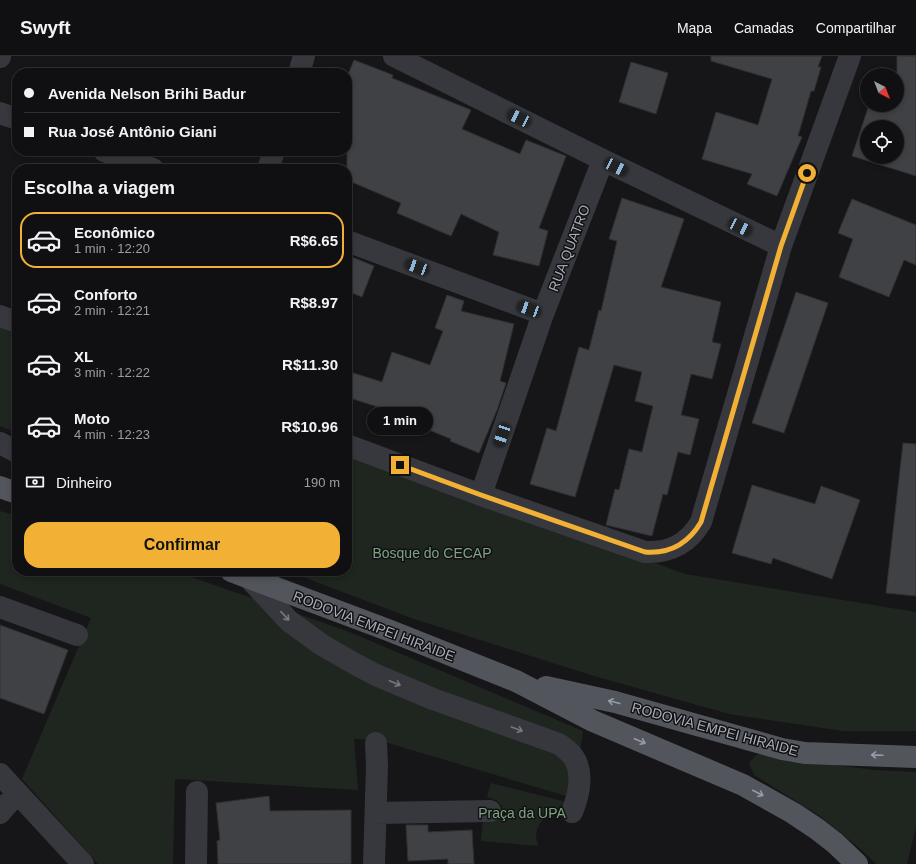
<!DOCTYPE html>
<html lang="pt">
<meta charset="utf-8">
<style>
:root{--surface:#101012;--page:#19191b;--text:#f1f3f6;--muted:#9c9d9f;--line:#303032;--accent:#f2b134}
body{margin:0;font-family:Arial,sans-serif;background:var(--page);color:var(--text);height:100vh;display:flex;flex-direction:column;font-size:15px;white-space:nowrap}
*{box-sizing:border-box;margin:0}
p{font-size:13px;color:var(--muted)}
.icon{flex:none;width:22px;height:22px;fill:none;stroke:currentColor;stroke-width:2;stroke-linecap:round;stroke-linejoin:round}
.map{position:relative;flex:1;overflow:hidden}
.side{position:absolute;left:12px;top:108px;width:340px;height:412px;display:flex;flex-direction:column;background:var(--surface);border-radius:16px;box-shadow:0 2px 6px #0003,0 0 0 1px var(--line)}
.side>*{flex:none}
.top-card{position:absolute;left:12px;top:12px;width:340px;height:88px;border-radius:16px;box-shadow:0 2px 6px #0003,0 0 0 1px var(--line);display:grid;align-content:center;height:88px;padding:0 12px;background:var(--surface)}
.needle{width:26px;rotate:138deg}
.controls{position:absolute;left:860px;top:12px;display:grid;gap:8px}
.controls a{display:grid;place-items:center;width:44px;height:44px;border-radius:50%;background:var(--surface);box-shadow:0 2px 6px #0003,0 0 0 1px var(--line);font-size:20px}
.end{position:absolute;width:18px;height:18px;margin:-9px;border:5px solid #f2b134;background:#111;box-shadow:0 0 0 2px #111}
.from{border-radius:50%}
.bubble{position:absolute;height:28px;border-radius:14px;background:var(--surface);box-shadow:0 2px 6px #0003,0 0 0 1px var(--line);font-size:13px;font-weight:800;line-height:28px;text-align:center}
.car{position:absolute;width:12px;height:24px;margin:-12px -6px;border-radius:5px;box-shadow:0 0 3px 1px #0007;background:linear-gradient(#222 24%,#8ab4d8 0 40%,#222 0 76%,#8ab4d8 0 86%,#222 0)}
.top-card b{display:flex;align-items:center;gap:14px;height:38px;font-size:15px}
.top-card b+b{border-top:1px solid var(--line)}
.top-card i{width:10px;height:10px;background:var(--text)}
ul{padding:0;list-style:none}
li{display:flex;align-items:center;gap:12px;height:56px;margin:0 8px 6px;padding:0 4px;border:2px solid transparent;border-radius:16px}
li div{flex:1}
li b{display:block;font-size:15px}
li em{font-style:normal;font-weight:800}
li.on{border-color:var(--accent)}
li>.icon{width:36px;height:36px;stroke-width:1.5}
h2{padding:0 12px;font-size:18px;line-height:48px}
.pay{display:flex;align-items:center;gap:10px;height:44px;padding:0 12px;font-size:15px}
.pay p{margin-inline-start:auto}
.action{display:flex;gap:8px;margin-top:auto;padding:8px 12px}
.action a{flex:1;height:46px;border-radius:16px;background:var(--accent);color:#111;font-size:16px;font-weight:800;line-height:46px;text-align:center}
header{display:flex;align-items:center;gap:24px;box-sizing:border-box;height:56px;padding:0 20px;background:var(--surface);border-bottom:1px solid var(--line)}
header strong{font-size:19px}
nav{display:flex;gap:22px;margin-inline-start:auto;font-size:14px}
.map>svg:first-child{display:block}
.green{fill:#1e261f}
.building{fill:#404145;stroke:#303034;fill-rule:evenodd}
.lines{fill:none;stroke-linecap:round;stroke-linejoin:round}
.minor{stroke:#37383d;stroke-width:22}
.major{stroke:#53555c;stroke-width:22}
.oneway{stroke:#757881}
.oneway2{stroke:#979ba6}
.route{stroke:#f2b134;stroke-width:5}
.labels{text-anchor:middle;stroke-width:3;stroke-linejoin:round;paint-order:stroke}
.street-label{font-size:14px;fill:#a8adb8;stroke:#111113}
.park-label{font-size:14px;fill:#7fa381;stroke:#111113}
</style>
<header>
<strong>Swyft</strong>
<nav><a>Mapa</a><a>Camadas</a><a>Compartilhar</a></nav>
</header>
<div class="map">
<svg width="916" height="808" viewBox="0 0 916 808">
<rect width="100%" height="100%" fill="#161618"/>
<path class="green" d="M0 266 17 272V377L0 370Z
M347 393 685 518 916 556V675H843L729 658 594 620 411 562 298 519 290 515H347Z
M0 455 17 460V515H174L347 575 583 675 573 742 378 684 354 683 358 734 175 723 173 808H98L22 723 91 562 0 528Z
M766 697 804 705 875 714 916 716V771L907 808H876L864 796 820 760 754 719 749 707 756 699Z
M491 727 566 746C556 754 540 762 537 774 535 779 537 785 538 790L481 785 483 763 499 759 502 754V750L496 744 487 741Z"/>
<path class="building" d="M711 0H822L818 11H821L814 35H811L798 80 802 81 777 140 747 128 752 118 702 103 716 56 758 69 772 23 711 5Z
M897 0H916V120L852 100 869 49H897ZM867 71H897V101H867Z
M354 4 393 19 392 22 471 54 462 73 520 98 526 84 566 100 539 172 548 175 539 210 493 199 499 176 461 158 451 180 397 157 401 147 347 124V21Z
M631 6 668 17 656 58 619 46Z
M622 142 684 163 661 231 721 246 712 286 721 288 712 323 691 318 681 359 699 363 690 399 678 396 667 439 663 438 652 480 606 469 615 433 619 434 629 393 642 396 653 350 635 345 642 316 614 309 575 441 530 428 547 372 556 375 579 291 589 294 599 254 601 255 617 185 609 183Z
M852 143 916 169V209L904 204 889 241 839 221 853 183 838 177Z
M347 199 374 210 362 241 347 235Z
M796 236 828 247 784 377 752 367Z
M447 239 464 245 461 255 514 268 500 325 506 327 497 354 479 397 450 385 451 383 407 365 409 361 347 341V315L382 326 392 296 430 309 443 275 435 272Z
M903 387 916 388V540L886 537Z
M752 429 815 448 821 430 860 444 832 523 773 502 771 508 732 497Z
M0 569 68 594 44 658 0 642Z
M269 740 270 755 351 754V808H218L217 785 220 784 216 747Z
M406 769H428V776L472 774 474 808H448V803L408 805Z"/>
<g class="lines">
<path class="minor" d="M394 0 603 104 781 190
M0 1V0
M299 17 304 0
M0 57 17 63
M104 95 153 113
M268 113 274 95
M347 185 543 258
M0 260 17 266
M0 387 17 396
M347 389 481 439 645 496C670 497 688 488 701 466L781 190 850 0
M481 439 543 258 603 104
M245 519 248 521 289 565 322 589 357 609 376 619 433 643 559 688C563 691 568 695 571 698 585 714 579 739 572 756
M0 551 77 579
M0 718 83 808
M0 757 17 737
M376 757 490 755
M196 808 197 736
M374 808 377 710 376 687"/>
<path class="major" d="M0 431 17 437
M231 515 388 574 516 625 593 665 743 729 793 757 817 773 835 787 857 808
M546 631 615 646 782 693 805 697 916 701"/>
</g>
<defs><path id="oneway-shaft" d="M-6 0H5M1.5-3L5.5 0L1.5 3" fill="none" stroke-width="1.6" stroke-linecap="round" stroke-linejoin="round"/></defs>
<g class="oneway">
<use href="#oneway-shaft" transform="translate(285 560) rotate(47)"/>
<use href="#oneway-shaft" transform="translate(395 627) rotate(23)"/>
<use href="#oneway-shaft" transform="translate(517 673) rotate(20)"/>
</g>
<g class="oneway2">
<use href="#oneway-shaft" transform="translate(614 646) rotate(-166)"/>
<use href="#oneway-shaft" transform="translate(640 685) rotate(23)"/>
<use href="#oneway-shaft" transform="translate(877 699) rotate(-178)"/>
<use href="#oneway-shaft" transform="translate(758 737) rotate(27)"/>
</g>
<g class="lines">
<path class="route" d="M400 409 481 439 645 496C670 498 688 488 701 466L781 190 807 117"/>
</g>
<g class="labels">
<g class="street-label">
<text transform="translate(569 192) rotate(-69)" y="5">RUA QUATRO</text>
<text transform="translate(374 570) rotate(21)" y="5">RODOVIA EMPEI HIRAIDE</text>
<text transform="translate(715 673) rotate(15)" y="5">RODOVIA EMPEI HIRAIDE</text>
</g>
<g class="park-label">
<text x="432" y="502">Bosque do CECAP</text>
<text x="522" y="762">Praça da UPA</text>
</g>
</g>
</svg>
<div class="controls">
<a><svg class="needle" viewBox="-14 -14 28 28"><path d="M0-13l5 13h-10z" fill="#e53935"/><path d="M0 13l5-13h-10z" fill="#9c9d9f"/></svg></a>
<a><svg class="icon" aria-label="locate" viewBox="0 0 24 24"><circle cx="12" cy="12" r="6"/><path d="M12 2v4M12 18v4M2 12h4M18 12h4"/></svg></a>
</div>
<i class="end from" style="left:807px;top:117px"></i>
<i class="end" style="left:400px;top:409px"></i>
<div class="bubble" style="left:367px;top:351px;width:66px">1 min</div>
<i class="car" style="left:519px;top:62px;rotate:296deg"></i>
<i class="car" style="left:616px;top:111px;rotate:116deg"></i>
<i class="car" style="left:740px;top:171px;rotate:116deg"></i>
<i class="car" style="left:417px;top:211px;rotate:290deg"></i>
<i class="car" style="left:529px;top:253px;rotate:290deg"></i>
<i class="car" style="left:502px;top:379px;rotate:199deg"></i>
<div class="top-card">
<b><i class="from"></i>Avenida Nelson Brihi Badur</b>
<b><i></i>Rua José Antônio Giani</b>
</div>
<section class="side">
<h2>Escolha a viagem</h2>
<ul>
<li class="on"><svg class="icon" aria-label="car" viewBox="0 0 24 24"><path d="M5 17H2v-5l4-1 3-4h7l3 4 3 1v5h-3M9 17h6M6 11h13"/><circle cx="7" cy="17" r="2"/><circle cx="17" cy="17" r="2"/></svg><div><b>Econômico</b><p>1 min · 12:20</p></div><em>R$6.65</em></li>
<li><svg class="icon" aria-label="car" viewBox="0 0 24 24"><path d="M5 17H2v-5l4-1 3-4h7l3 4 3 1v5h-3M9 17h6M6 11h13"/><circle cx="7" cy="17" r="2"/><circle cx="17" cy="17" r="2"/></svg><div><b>Conforto</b><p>2 min · 12:21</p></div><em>R$8.97</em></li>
<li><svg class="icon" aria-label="car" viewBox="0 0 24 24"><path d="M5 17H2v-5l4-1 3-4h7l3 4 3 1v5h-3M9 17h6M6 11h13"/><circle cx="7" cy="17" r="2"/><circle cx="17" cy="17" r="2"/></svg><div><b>XL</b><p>3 min · 12:22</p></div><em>R$11.30</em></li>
<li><svg class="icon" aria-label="car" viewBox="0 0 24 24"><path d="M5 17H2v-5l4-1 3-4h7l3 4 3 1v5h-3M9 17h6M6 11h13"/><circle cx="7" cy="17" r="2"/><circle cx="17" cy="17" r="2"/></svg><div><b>Moto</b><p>4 min · 12:23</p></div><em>R$10.96</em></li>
</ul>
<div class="pay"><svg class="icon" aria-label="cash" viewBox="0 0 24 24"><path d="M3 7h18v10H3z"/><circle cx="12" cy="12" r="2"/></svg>Dinheiro<p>190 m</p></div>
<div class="action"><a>Confirmar</a></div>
</section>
</div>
